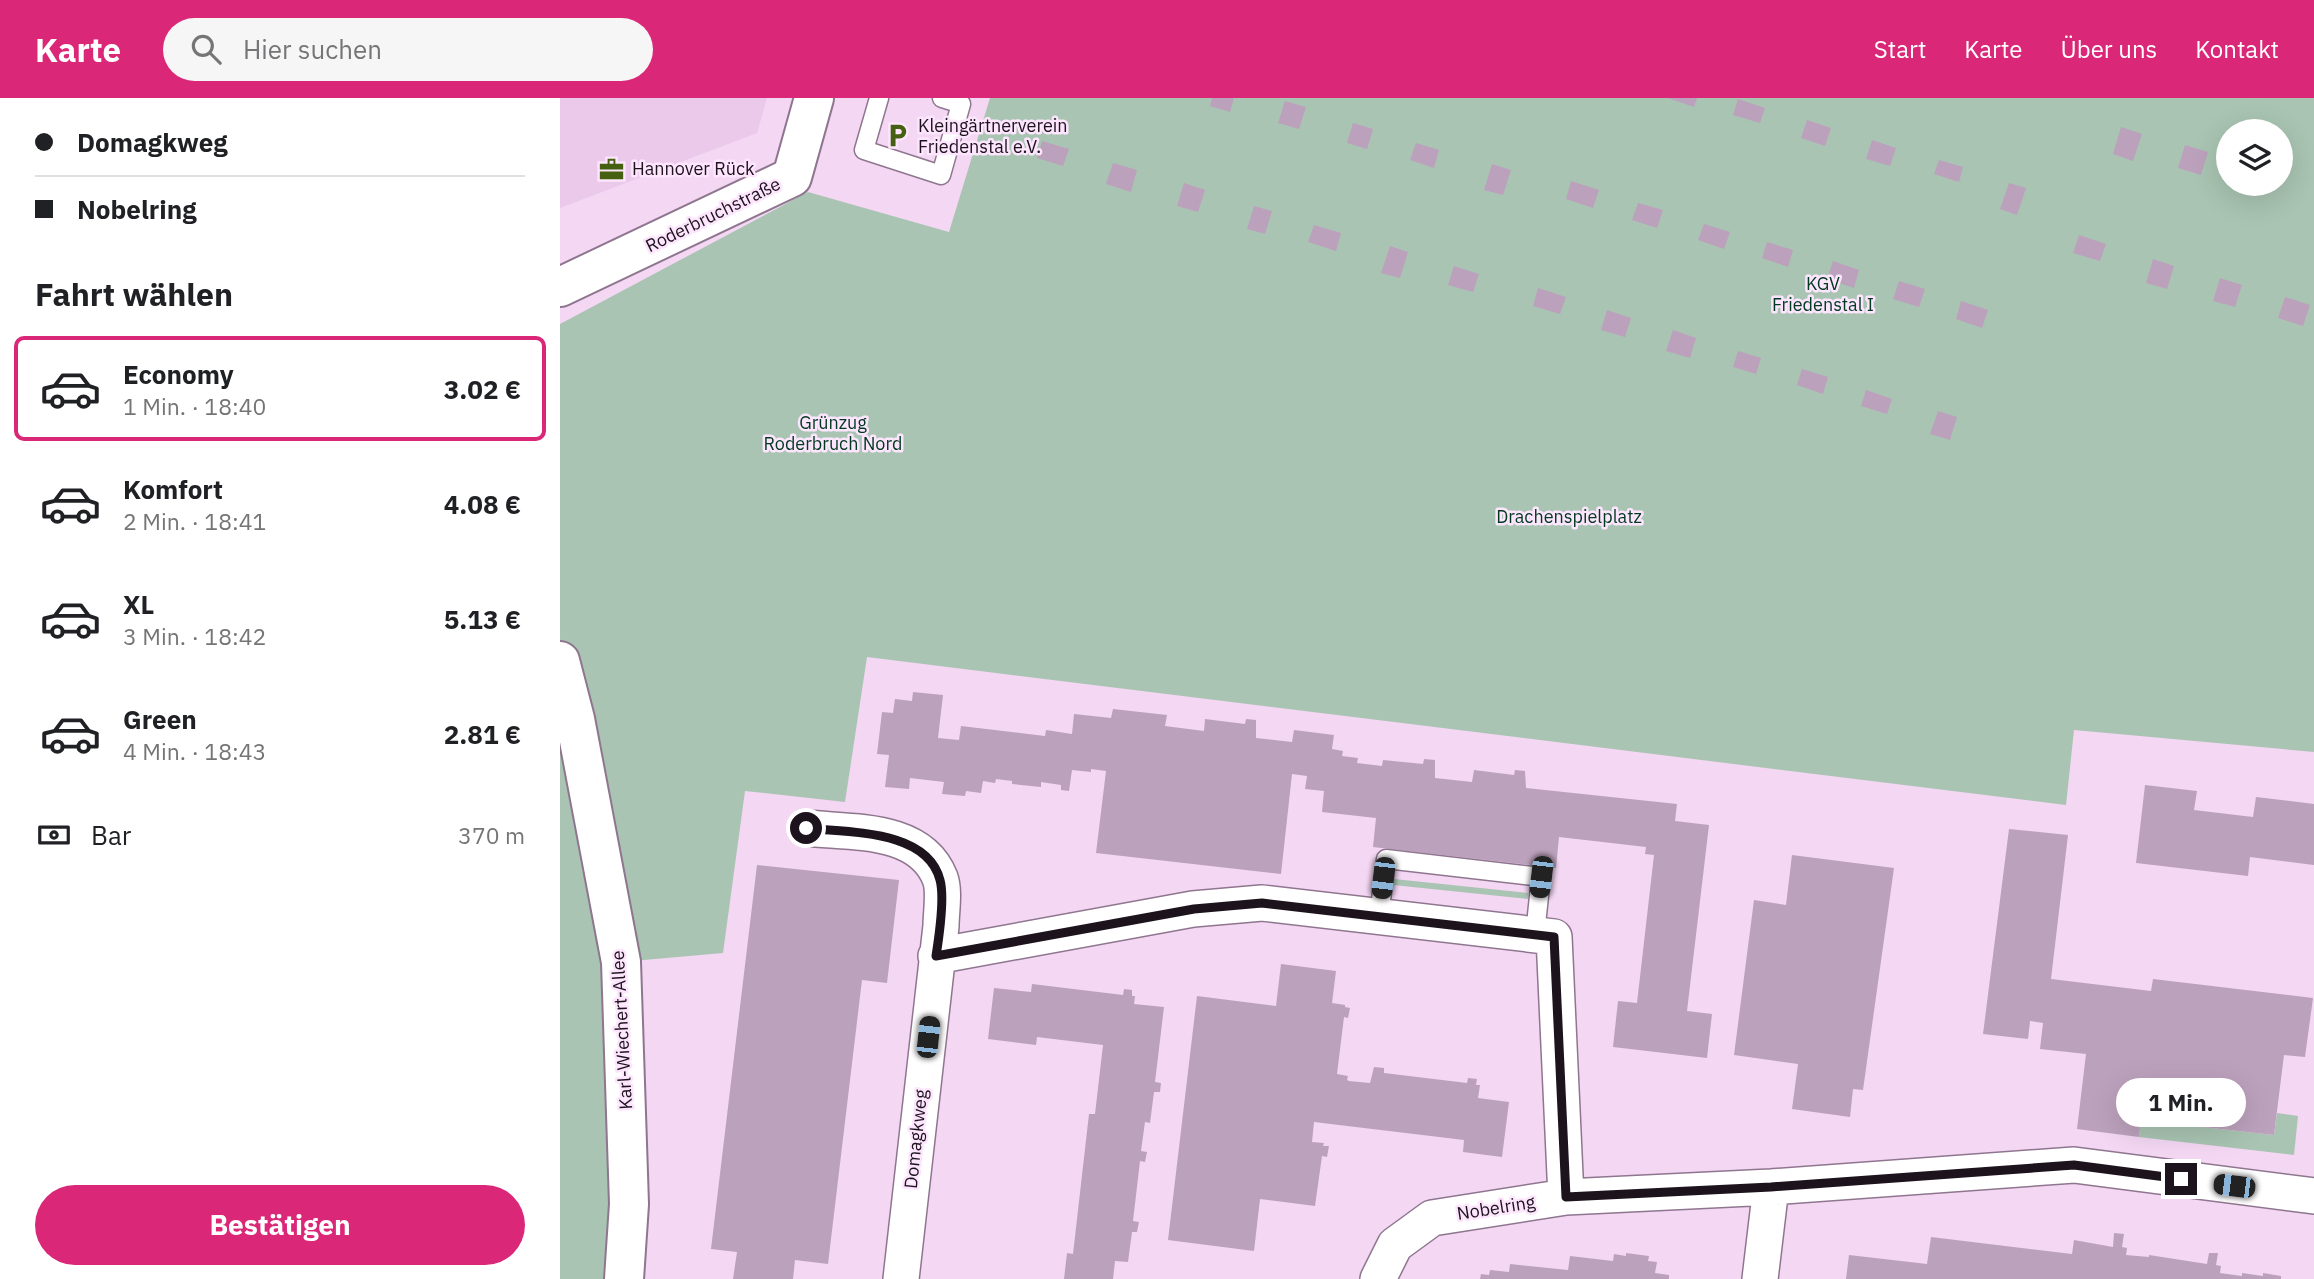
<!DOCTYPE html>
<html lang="de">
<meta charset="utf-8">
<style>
:root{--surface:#fff;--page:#f6f6f6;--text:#202124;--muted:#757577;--line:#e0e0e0;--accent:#db2777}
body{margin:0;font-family:"IBM Plex Sans",sans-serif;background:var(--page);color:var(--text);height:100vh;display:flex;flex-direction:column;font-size:26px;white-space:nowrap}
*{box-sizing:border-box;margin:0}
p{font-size:23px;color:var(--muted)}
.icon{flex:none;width:38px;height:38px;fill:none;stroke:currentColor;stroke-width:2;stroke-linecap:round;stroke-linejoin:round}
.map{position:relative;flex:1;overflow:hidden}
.details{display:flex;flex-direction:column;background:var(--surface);width:560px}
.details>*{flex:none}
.top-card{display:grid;align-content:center;height:154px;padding:0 35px;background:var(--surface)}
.fabs{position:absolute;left:1656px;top:21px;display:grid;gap:14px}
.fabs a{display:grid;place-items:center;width:77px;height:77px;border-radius:50%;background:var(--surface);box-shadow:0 7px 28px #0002;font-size:35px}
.end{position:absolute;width:32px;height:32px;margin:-16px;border:9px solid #1d131d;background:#fff;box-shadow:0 0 0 4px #fff}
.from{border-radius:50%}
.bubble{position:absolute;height:49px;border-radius:24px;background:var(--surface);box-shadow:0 7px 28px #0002;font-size:23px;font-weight:800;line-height:49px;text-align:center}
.car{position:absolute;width:21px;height:42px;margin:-21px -10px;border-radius:9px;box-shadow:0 0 5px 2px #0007;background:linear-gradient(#222 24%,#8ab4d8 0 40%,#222 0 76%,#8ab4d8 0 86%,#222 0)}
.top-card b{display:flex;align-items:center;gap:24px;height:66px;font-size:26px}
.top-card b+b{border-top:2px solid var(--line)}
.top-card i{width:18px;height:18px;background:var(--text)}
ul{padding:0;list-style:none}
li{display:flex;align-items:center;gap:21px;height:105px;margin:0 14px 10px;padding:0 21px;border:4px solid transparent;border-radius:10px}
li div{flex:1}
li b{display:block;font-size:26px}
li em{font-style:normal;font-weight:800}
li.current{border-color:var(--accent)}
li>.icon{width:63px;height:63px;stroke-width:1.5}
h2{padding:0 35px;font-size:32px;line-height:84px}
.pay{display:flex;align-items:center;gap:18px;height:77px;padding:0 35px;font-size:26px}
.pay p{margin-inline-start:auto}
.primary-button{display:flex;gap:14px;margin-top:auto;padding:14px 35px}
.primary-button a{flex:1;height:80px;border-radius:42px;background:var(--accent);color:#fff;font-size:28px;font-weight:800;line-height:80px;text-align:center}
header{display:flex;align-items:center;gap:42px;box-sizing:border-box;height:98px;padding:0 35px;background:var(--accent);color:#fff}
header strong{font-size:33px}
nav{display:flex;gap:38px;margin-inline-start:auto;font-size:24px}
.search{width:490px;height:63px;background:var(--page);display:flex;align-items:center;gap:18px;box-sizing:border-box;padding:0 24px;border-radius:38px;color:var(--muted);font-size:26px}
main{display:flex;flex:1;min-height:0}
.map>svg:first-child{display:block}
.built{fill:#ebc9eb}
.green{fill:#a9c4b2;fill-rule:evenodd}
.building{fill:#bca1bc}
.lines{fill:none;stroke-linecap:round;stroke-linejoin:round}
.lane-casing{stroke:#8f768f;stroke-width:21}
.street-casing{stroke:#8f768f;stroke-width:38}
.secondary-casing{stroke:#8f768f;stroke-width:42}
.lane{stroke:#fff;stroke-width:18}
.street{stroke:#fff;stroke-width:35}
.secondary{stroke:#fff;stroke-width:38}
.route{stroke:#1d131d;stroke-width:9}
.labels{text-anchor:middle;stroke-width:5;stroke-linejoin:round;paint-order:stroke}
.poi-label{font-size:18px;fill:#1d131d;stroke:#fde6fd;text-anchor:start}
.street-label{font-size:18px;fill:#1d131d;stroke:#fde6fd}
.park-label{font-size:18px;fill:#00391e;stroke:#fde6fd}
</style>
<header>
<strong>Karte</strong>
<div class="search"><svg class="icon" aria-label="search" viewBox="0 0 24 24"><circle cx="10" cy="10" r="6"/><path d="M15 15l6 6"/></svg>Hier suchen</div>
<nav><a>Start</a><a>Karte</a><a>Über uns</a><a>Kontakt</a></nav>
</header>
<main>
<section class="details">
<div class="top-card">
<b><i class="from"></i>Domagkweg</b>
<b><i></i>Nobelring</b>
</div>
<h2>Fahrt wählen</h2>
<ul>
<li class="current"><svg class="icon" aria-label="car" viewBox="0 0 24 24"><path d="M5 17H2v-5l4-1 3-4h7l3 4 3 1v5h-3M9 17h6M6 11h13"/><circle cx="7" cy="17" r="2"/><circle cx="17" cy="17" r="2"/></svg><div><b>Economy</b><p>1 Min. · 18:40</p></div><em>3.02 €</em></li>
<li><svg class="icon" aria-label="car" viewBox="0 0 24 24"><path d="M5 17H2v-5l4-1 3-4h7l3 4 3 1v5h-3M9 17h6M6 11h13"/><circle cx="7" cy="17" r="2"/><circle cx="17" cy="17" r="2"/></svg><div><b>Komfort</b><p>2 Min. · 18:41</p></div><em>4.08 €</em></li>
<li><svg class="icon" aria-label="car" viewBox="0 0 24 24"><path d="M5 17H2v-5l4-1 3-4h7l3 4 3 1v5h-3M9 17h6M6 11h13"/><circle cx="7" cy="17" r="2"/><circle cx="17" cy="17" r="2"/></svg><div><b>XL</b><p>3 Min. · 18:42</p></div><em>5.13 €</em></li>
<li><svg class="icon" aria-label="car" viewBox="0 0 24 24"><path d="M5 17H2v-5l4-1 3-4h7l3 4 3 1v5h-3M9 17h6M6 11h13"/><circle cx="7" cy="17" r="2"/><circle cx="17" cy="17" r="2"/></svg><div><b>Green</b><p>4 Min. · 18:43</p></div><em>2.81 €</em></li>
</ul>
<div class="pay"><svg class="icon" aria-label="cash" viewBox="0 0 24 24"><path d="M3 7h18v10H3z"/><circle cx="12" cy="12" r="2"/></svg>Bar<p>370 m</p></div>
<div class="primary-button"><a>Bestätigen</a></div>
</section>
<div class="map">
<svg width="1754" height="1181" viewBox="0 0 1754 1181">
<rect width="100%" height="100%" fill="#f3d7f3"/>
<path class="built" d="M0 0H207L197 35 0 110Z"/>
<path class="green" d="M430 0H1754V654L1514 632 1506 707 307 559 285 704 185 693 163 855 61 864 64 1181H0V563L26 618 0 541V226L248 94 389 134ZM1668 33H1720V86H1668Z
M834 781 968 795V801L833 787Z
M1717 1015 1738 1018 1734 1057 1579 1039 1581 1022 1714 1037Z"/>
<path class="building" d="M652 0H674L670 14 650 8Z
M1108 0H1137L1134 9Z
M1178 1 1205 10 1200 25 1173 17Z
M725 3 746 9 739 31 718 25Z
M1247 22 1271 30 1265 48 1241 40Z
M793 25 813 31 807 51 787 45Z
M1561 29 1582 36 1573 63 1553 56Z
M1312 42 1336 50 1330 68 1306 61Z
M482 43 509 51 503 68 477 60Z
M856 45 879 52 874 70 850 62Z
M1625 47 1648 54 1641 77 1618 70Z
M1379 62 1403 69 1399 84 1374 76Z
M553 65 577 72 571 94 546 86Z
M932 66 951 72 943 97 924 92Z
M1011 83 1039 92 1033 110 1006 101Z
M624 85 645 92 638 114 617 108Z
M1449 85 1466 90 1457 117 1440 111Z
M1683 86H1710L1708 94Z
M1078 105 1103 112 1097 130 1072 122Z
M694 108 712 113 705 136 687 131Z
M1144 126 1170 134 1164 151 1138 142Z
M754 127 781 135 776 153 748 144Z
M1519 137 1546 146 1540 163 1513 155Z
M1207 144 1233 152 1228 169 1202 160Z
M830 148 848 154 840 180 821 175Z
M1593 161 1614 168 1607 191 1586 185Z
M1273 163 1299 172 1294 190 1267 181Z
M894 168 919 176 913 194 888 187Z
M1660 180 1682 187 1675 209 1653 203Z
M1339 183 1365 191 1359 209 1333 201Z
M978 190 1006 199 1000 216 973 208Z
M1725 199 1750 207 1743 228 1718 220Z
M1401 203 1428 212 1422 230 1396 221Z
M1047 212 1071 220 1065 239 1041 232Z
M1113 232 1136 240 1130 260 1106 253Z
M1178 253 1201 260 1196 276 1173 269Z
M1242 271 1268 279 1263 296 1237 287Z
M1306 292 1332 301 1327 316 1301 308Z
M1378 313 1397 319 1390 342 1370 336Z
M353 594 383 597 378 640 399 642 401 628 485 638 486 632 512 636 514 616 551 620 553 611 607 617 605 628 644 633 645 621 685 626 686 621 696 622V640L732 644 734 632 774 637 772 651 783 653 782 658 798 660 797 665 822 668 823 662 863 666 864 661 875 662V680L912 684 914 672 954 677 955 672 965 673 966 690 1117 706 1115 723 1149 727 1127 913 1152 916 1147 960 1053 949 1058 903 1077 905 1094 757 1085 756 1086 749 999 739 996 770 813 749 816 720 762 714 764 693 745 691 747 678 732 676 721 776 536 755 546 673 531 671V674L512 672 509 693 501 692V687L481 684V689L452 686V683L436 681 435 685 423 683 421 695 406 693 405 698 382 696 384 684 350 680 349 691 325 689 329 657 317 656 322 614 333 615 335 601 352 603Z
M1585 687 1637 693 1634 712 1693 719 1696 699 1754 706V767L1690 759 1688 778 1576 765Z
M1449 731 1508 737 1491 881 1591 893 1593 881 1753 900 1745 959 1724 957 1714 1037 1581 1022 1579 1039 1517 1031 1526 956 1480 951 1483 925 1470 923 1468 941 1423 936Z
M1232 757 1334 770 1303 992 1293 991 1290 1019 1232 1011 1238 966 1174 957 1194 802 1226 807Z
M197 767 339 782 327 885 302 882 268 1166 235 1162 233 1181H173L177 1154 151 1151Z
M721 866 776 873 772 905 785 907V909L790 910 788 920 784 919 777 976 788 978 787 982 789 983 810 985 814 969 824 970V975L907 985 908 980 917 981 916 987H920L918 1000 949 1004 942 1059 903 1054 904 1042 754 1024 752 1044 764 1045 763 1048H769L767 1059 762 1058 755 1108 700 1101 694 1153 608 1142 637 898 716 908Z
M472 886 563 897 564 891 572 892V898H575L574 906 604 909 595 984 601 985 600 994H594L590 1025 585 1024 581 1053 587 1054 585 1064 580 1063 573 1123 579 1124 577 1134H572L568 1164 555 1163 553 1181H504L507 1155 513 1156 529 1016H535L543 947 477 939 476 947 428 941 434 890 471 894Z
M1554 1135 1564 1136 1562 1149 1567 1150 1566 1157 1589 1159V1157L1647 1166 1649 1155H1658L1656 1167 1661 1168 1660 1175 1682 1178V1175L1703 1178V1175L1721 1178V1181H1286L1289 1157 1367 1166 1371 1139 1512 1156 1514 1142 1553 1149Z
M1066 1155 1089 1158 1088 1163 1097 1164 1095 1175 1109 1177V1181H920L921 1176 929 1177 930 1172 949 1174 950 1166 1008 1172 1010 1158 1053 1163 1054 1156 1066 1158Z"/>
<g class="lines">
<defs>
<path id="lane" d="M319 0 304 52 381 77 401 6 382 0
M819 819 826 761 981 779 975 836"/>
<path id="street" d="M246 730C292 735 360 729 380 780 385 793 381 814 381 828L341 1181
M376 858 633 811 702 805 994 839 1006 1099
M818 1181 835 1147 872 1120 1006 1099 1211 1089 1514 1067 1754 1098
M1200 1181 1211 1089"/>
<path id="secondary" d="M0 189 232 79 254 0
M0 563 15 621 61 864 69 1106 64 1181"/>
</defs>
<use href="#lane" class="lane-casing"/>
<use href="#street" class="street-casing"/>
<use href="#secondary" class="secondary-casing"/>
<use href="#lane" class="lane"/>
<use href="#street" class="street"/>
<use href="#secondary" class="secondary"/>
</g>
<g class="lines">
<path class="route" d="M246 730C288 735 367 731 380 782 385 800 379 839 376 858L634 811 702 805 994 839 1006 1099 1211 1089 1514 1067 1621 1081"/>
</g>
<defs>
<symbol id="parking-bare" viewBox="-9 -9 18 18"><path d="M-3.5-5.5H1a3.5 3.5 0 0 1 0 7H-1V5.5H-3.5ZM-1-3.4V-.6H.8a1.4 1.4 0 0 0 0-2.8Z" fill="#456011" stroke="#fde6fd" stroke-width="2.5" paint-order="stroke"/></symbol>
<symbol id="office-bare" viewBox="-9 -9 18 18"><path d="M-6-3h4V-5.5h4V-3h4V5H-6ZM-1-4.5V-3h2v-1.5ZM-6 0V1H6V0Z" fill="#456011" stroke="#fde6fd" stroke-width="2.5" paint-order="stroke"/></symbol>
</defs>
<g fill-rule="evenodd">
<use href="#parking-bare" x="320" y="20" width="35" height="35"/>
<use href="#office-bare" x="34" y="54" width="35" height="35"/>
</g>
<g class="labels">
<g class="poi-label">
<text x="358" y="34">Kleingärtnerverein<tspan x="358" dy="21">Friedenstal e.V.</tspan></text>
<text x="72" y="77">Hannover Rück</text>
</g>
<g class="street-label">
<text transform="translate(153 117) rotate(-26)" y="6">Roderbruchstraße</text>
<text transform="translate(62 932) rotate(-93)" y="6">Karl-Wiechert-Allee</text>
<text transform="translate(356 1041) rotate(-84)" y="6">Domagkweg</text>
<text transform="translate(936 1110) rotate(-9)" y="6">Nobelring</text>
</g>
<g class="park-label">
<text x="1263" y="192">KGV<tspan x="1263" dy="21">Friedenstal I</tspan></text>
<text x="273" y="331">Grünzug<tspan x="273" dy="21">Roderbruch Nord</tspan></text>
<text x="1009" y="425">Drachenspielplatz</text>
</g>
</g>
</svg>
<div class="fabs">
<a><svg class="icon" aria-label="layers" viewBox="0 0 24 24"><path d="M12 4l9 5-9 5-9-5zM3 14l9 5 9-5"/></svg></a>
</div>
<i class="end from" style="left:246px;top:730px"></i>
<i class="end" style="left:1621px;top:1081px"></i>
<div class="bubble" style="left:1556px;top:980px;width:130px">1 Min.</div>
<i class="car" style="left:981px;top:779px;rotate:187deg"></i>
<i class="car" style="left:823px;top:780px;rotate:187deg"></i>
<i class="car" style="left:368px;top:939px;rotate:6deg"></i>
<i class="car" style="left:1674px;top:1088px;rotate:277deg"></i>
</div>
</main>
